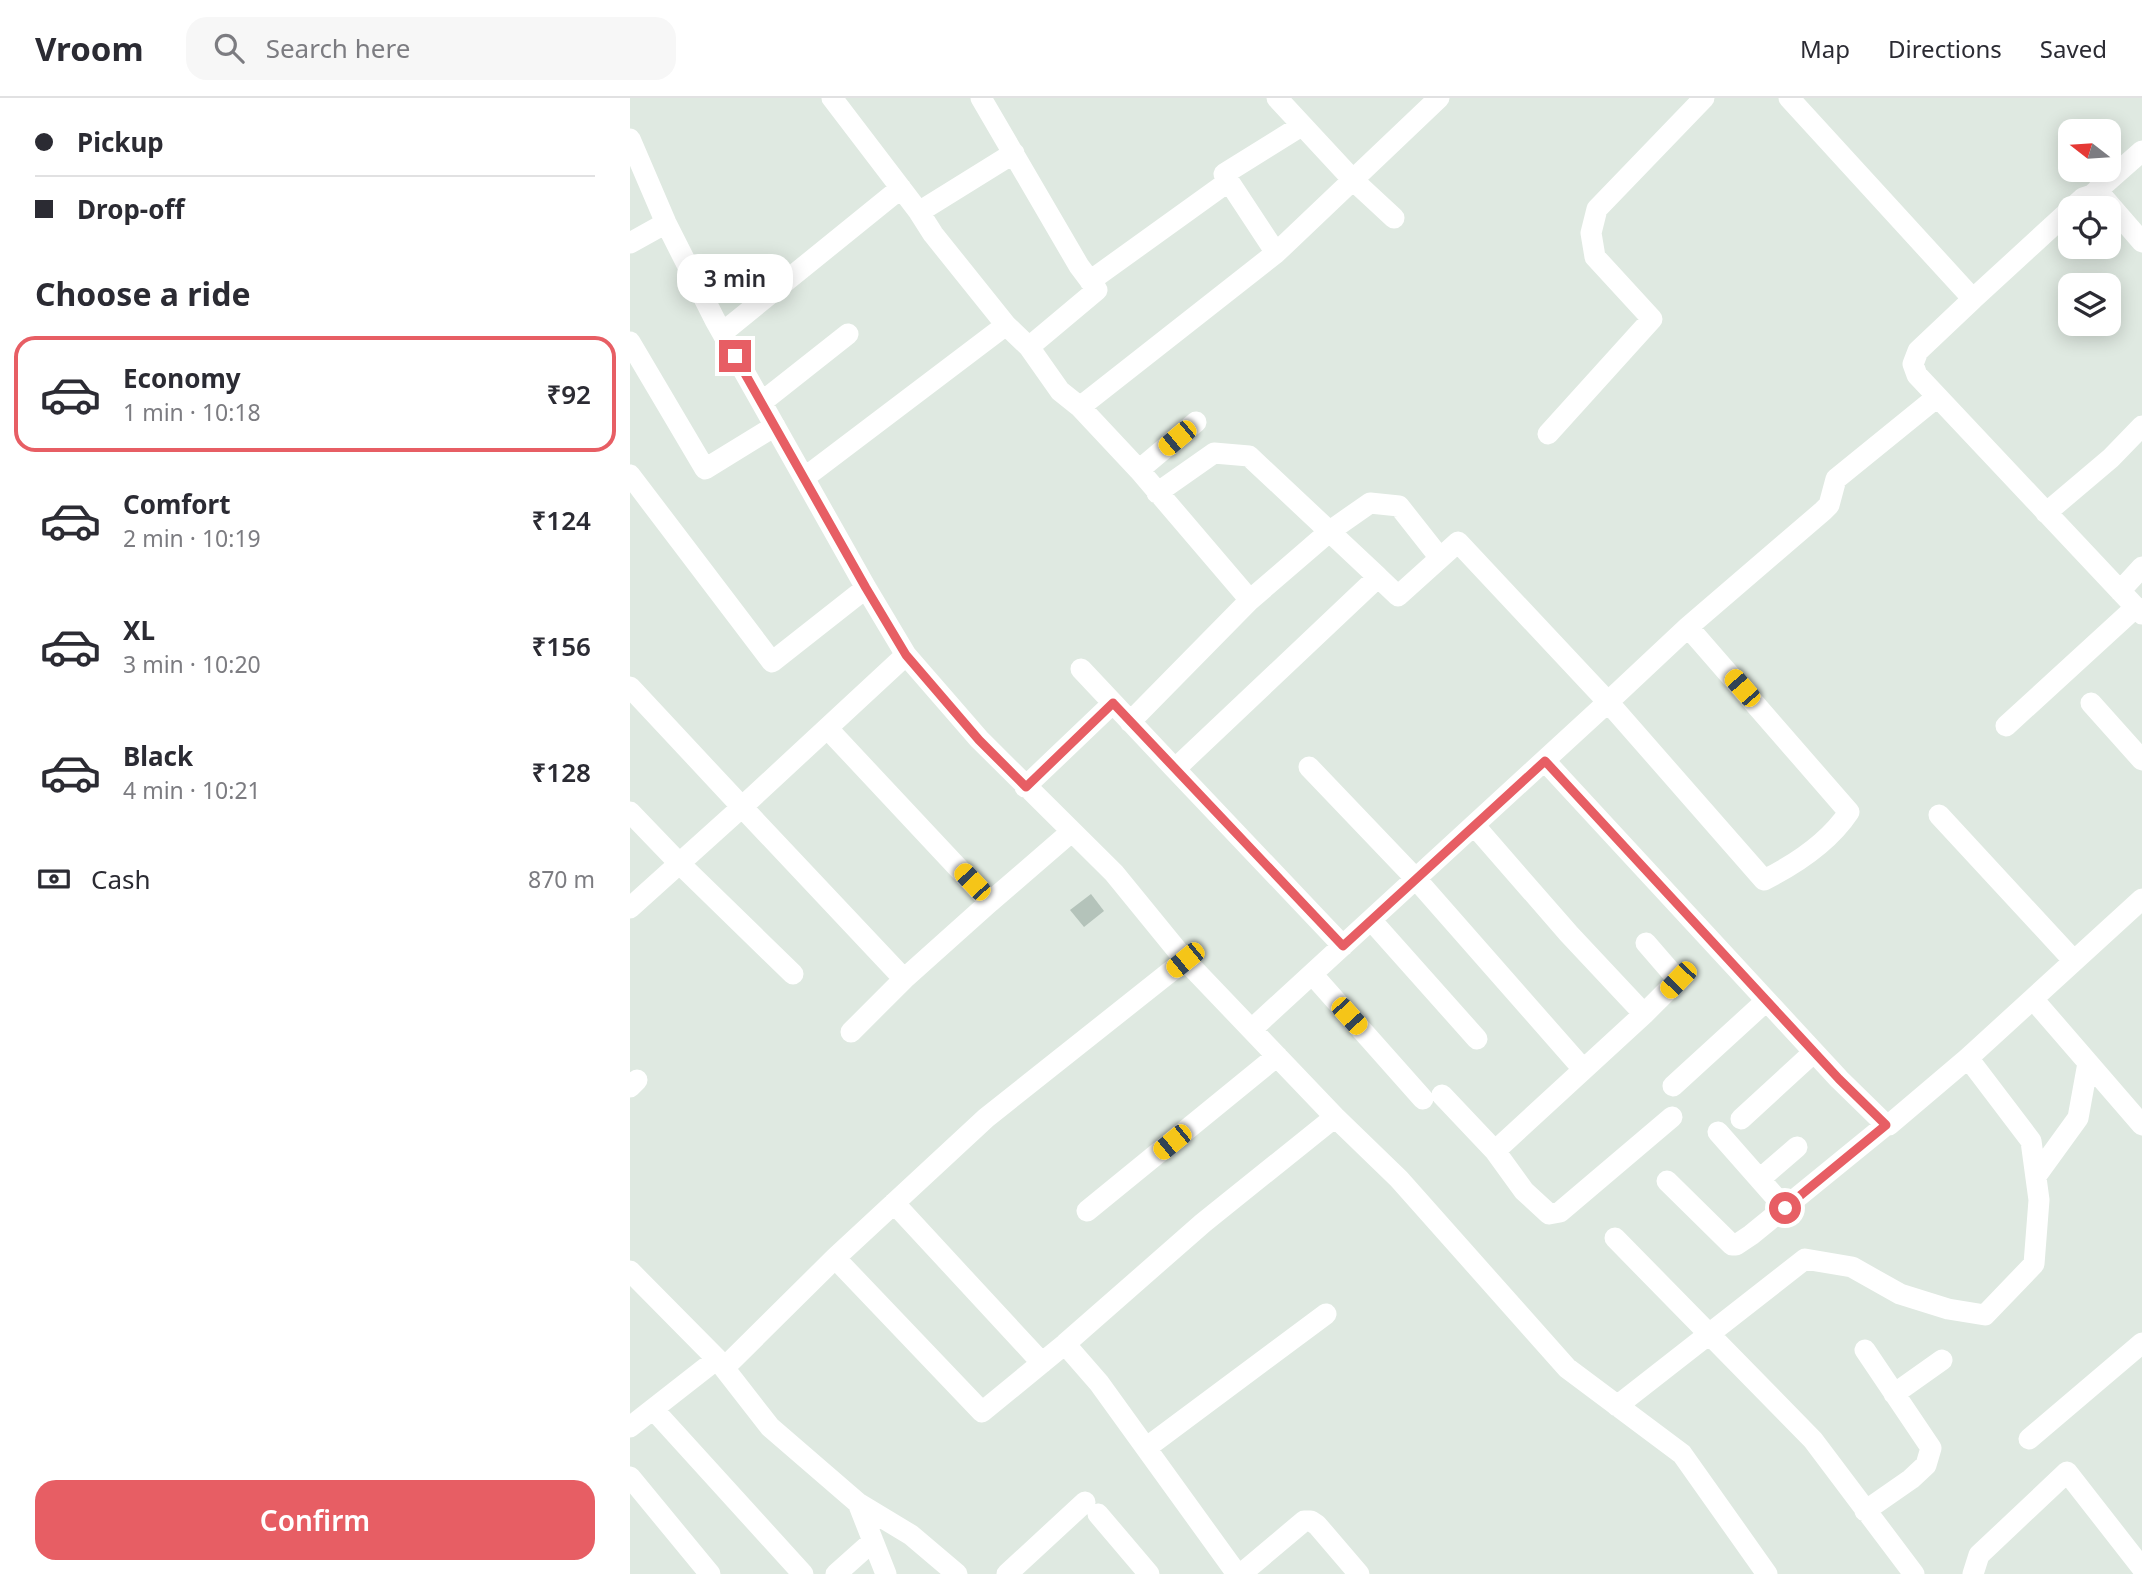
<!DOCTYPE html>
<meta charset="utf-8">
<style>
:root{--surface:#fff;--page:#f7f7f7;--text:#2b2b33;--muted:#7c7c81;--line:#e1e1e2;--accent:#e75e64}
body{margin:0;font-family:"Noto Sans",sans-serif;background:var(--page);color:var(--text);height:100vh;display:flex;flex-direction:column;font-size:26px;white-space:nowrap}
*{box-sizing:border-box;margin:0}
p{font-size:23px;color:var(--muted)}
.icon{flex:none;width:38px;height:38px;fill:none;stroke:currentColor;stroke-width:2;stroke-linecap:round;stroke-linejoin:round}
.map{position:relative;flex:1;overflow:hidden}
.sheet{display:flex;flex-direction:column;background:var(--surface);width:630px}
.sheet>*{flex:none}
.top-card{display:grid;align-content:center;height:154px;padding:0 35px;background:var(--surface)}
.needle{width:46px;rotate:287deg}
.tools{position:absolute;left:1428px;top:21px;display:grid;gap:14px}
.tools a{display:grid;place-items:center;width:63px;height:63px;border-radius:14px;background:var(--surface);box-shadow:0 4px 18px #0003;font-size:35px}
.end{position:absolute;width:32px;height:32px;margin:-16px;border:9px solid #e75e64;background:#fff;box-shadow:0 0 0 4px #fff}
.from{border-radius:50%}
.bubble{position:absolute;height:49px;border-radius:21px;background:var(--surface);box-shadow:0 4px 18px #0003;font-size:23px;font-weight:600;line-height:49px;text-align:center}
.car{position:absolute;width:21px;height:42px;margin:-21px -10px;border-radius:9px;box-shadow:0 0 5px 2px #0007;background:linear-gradient(#f5c518 24%,#345 0 40%,#f5c518 0 76%,#345 0 86%,#f5c518 0)}
.top-card b{display:flex;align-items:center;gap:24px;height:66px;font-size:26px}
.top-card b+b{border-top:2px solid var(--line)}
.top-card i{width:18px;height:18px;background:var(--text)}
ul{padding:0;list-style:none}
li{display:flex;align-items:center;gap:21px;height:116px;margin:0 14px 10px;padding:0 21px;border:4px solid transparent;border-radius:21px}
li div{flex:1}
li b{display:block;font-size:26px}
li em{font-style:normal;font-weight:600}
li.active{border-color:var(--accent)}
li>.icon{width:63px;height:63px;stroke-width:1.5}
h2{padding:0 35px;font-size:32px;line-height:84px}
.pay{display:flex;align-items:center;gap:18px;height:77px;padding:0 35px;font-size:26px}
.pay p{margin-inline-start:auto}
.button{display:flex;gap:14px;margin-top:auto;padding:14px 35px}
.button a{flex:1;height:80px;border-radius:21px;background:var(--accent);color:#fff;font-size:28px;font-weight:600;line-height:80px;text-align:center}
header{display:flex;align-items:center;gap:42px;box-sizing:border-box;height:98px;padding:0 35px;background:var(--surface);border-bottom:2px solid var(--line)}
header strong{font-size:33px}
nav{display:flex;gap:38px;margin-inline-start:auto;font-size:24px}
.search{width:490px;height:63px;background:var(--page);display:flex;align-items:center;gap:18px;box-sizing:border-box;padding:0 24px;border-radius:21px;color:var(--muted);font-size:26px}
main{display:flex;flex:1;min-height:0}
.map>svg:first-child{display:block}
.building{fill:#b4c3ba}
.lines{fill:none;stroke-linecap:round;stroke-linejoin:round}
.minor{stroke:#fff;stroke-width:21}
.route{stroke:#e75e64;stroke-width:9}
</style>
<header>
<strong>Vroom</strong>
<div class="search"><svg class="icon" aria-label="search" viewBox="0 0 24 24"><circle cx="10" cy="10" r="6"/><path d="M15 15l6 6"/></svg>Search here</div>
<nav><a>Map</a><a>Directions</a><a>Saved</a></nav>
</header>
<main>
<section class="sheet">
<div class="top-card">
<b><i class="from"></i>Pickup</b>
<b><i></i>Drop-off</b>
</div>
<h2>Choose a ride</h2>
<ul>
<li class="active"><svg class="icon" aria-label="car" viewBox="0 0 24 24"><path d="M5 17H2v-5l4-1 3-4h7l3 4 3 1v5h-3M9 17h6M6 11h13"/><circle cx="7" cy="17" r="2"/><circle cx="17" cy="17" r="2"/></svg><div><b>Economy</b><p>1 min · 10:18</p></div><em>₹92</em></li>
<li><svg class="icon" aria-label="car" viewBox="0 0 24 24"><path d="M5 17H2v-5l4-1 3-4h7l3 4 3 1v5h-3M9 17h6M6 11h13"/><circle cx="7" cy="17" r="2"/><circle cx="17" cy="17" r="2"/></svg><div><b>Comfort</b><p>2 min · 10:19</p></div><em>₹124</em></li>
<li><svg class="icon" aria-label="car" viewBox="0 0 24 24"><path d="M5 17H2v-5l4-1 3-4h7l3 4 3 1v5h-3M9 17h6M6 11h13"/><circle cx="7" cy="17" r="2"/><circle cx="17" cy="17" r="2"/></svg><div><b>XL</b><p>3 min · 10:20</p></div><em>₹156</em></li>
<li><svg class="icon" aria-label="car" viewBox="0 0 24 24"><path d="M5 17H2v-5l4-1 3-4h7l3 4 3 1v5h-3M9 17h6M6 11h13"/><circle cx="7" cy="17" r="2"/><circle cx="17" cy="17" r="2"/></svg><div><b>Black</b><p>4 min · 10:21</p></div><em>₹128</em></li>
</ul>
<div class="pay"><svg class="icon" aria-label="cash" viewBox="0 0 24 24"><path d="M3 7h18v10H3z"/><circle cx="12" cy="12" r="2"/></svg>Cash<p>870 m</p></div>
<div class="button"><a>Confirm</a></div>
</section>
<div class="map">
<svg width="1512" height="1476" viewBox="0 0 1512 1476">
<rect width="100%" height="100%" fill="#dfe9e1"/>
<path class="building" d="M461 796 474 813 454 829 440 812Z"/>
<g class="lines">
<path class="minor" d="M202 0 289 114 303 136 376 227 399 249 430 293 450 309 646 155 809 0
M351 0 449 168 467 192 399 249
M647 0 723 82 764 120
M1159 0 1343 201 1288 253 1283 266 1287 277 1512 516
M0 41 36 125 85 222 236 490 276 557 349 641 484 775 555 862 705 1019 769 1081 937 1270 1052 1356 1137 1476
M1467 92 1512 144
M1442 110 1453 100 1462 97 1512 53
M289 114 384 55
M0 145 36 125
M646 155 594 76 671 28
M460 183 599 83
M1343 201 1440 112
M92 235 271 90
M0 244 75 371 145 328
M132 304 218 236
M450 309 509 372 620 502 500 624
M918 336 1022 221 965 159 961 135 967 111 1074 0
M509 372 566 324
M0 377 142 564 236 490
M174 380 376 227
M527 395 584 355 619 358 748 479
M1416 415 1481 360 1512 328
M1490 493 1512 469
M620 502 700 433 740 405 769 408 810 460
M1058 529 1219 714C1199 744 1166 766 1134 782L978 604 1058 529 1193 413 1199 407 1206 381 1307 299
M451 571 545 671
M0 589 112 709 276 557
M1461 605 1512 662
M1376 628 1506 509
M198 631 360 804 441 734
M915 663 1209 981 1254 1025 1259 1027 1338 960 1512 801
M679 669 786 781 953 971
M395 689 483 605
M0 714 49 765 163 876
M1309 717 1444 863
M844 727 939 836 1014 916
M0 810 112 709 274 881 221 934
M741 822 847 941
M682 876 793 1001
M274 881 360 804
M1403 901 1512 1027
M622 931 978 604 828 444 768 498 748 479 545 671 713 848
M1043 988 1136 903
M0 989 7 982
M812 997 865 1053 894 1093 919 1116 930 1114 1042 1019
M1111 1021 1184 954
M1088 1034 1155 1110
M865 1053 1014 916 1048 882 1016 845
M1406 1078 1448 1020 1458 965
M1130 1081 1167 1049
M1037 1083 1102 1147H1106L1121 1137 1256 1027
M264 1105 412 1265
M457 1113 647 958
M985 1140 1183 1342 1284 1476
M205 1160 352 1314 435 1246 573 1125 705 1019
M0 1173 87 1261
M435 1246 469 1285 607 1476
M1235 1252 1301 1350 1296 1367 1281 1381 1235 1413
M94 1270 205 1160 356 1020 555 862
M1264 1296 1312 1262
M987 1308 1175 1161 1222 1169 1270 1196 1318 1211 1355 1217 1404 1166 1409 1102 1401 1043 1338 960
M23 1311 173 1476
M0 1329 87 1261 140 1329 228 1405 281 1437 327 1476
M1399 1341 1512 1245
M516 1350 696 1216
M0 1379 80 1476
M228 1405 256 1476
M468 1416 519 1476
M206 1476 243 1443
M377 1476 455 1404
M611 1476 674 1423H681L687 1427 729 1476
M1343 1476 1349 1457 1437 1374 1512 1470"/>
</g>
<g class="lines">
<path class="route" d="M105 258 236 490 276 557 349 642 396 689 483 605 713 848 915 663 1209 981 1256 1027 1155 1110"/>
</g>
</svg>
<div class="tools">
<a><svg class="needle" viewBox="-14 -14 28 28"><path d="M0-13l5 13h-10z" fill="#e53935"/><path d="M0 13l5-13h-10z" fill="#7c7c81"/></svg></a>
<a><svg class="icon" aria-label="locate" viewBox="0 0 24 24"><circle cx="12" cy="12" r="6"/><path d="M12 2v4M12 18v4M2 12h4M18 12h4"/></svg></a>
<a><svg class="icon" aria-label="layers" viewBox="0 0 24 24"><path d="M12 4l9 5-9 5-9-5zM3 14l9 5 9-5"/></svg></a>
</div>
<i class="end from" style="left:1155px;top:1110px"></i>
<i class="end" style="left:105px;top:258px"></i>
<div class="bubble" style="left:47px;top:156px;width:116px">3 min</div>
<i class="car" style="left:547px;top:340px;rotate:230deg"></i>
<i class="car" style="left:1112px;top:590px;rotate:319deg"></i>
<i class="car" style="left:342px;top:784px;rotate:317deg"></i>
<i class="car" style="left:555px;top:862px;rotate:231deg"></i>
<i class="car" style="left:1048px;top:882px;rotate:224deg"></i>
<i class="car" style="left:719px;top:918px;rotate:138deg"></i>
<i class="car" style="left:542px;top:1044px;rotate:231deg"></i>
</div>
</main>
